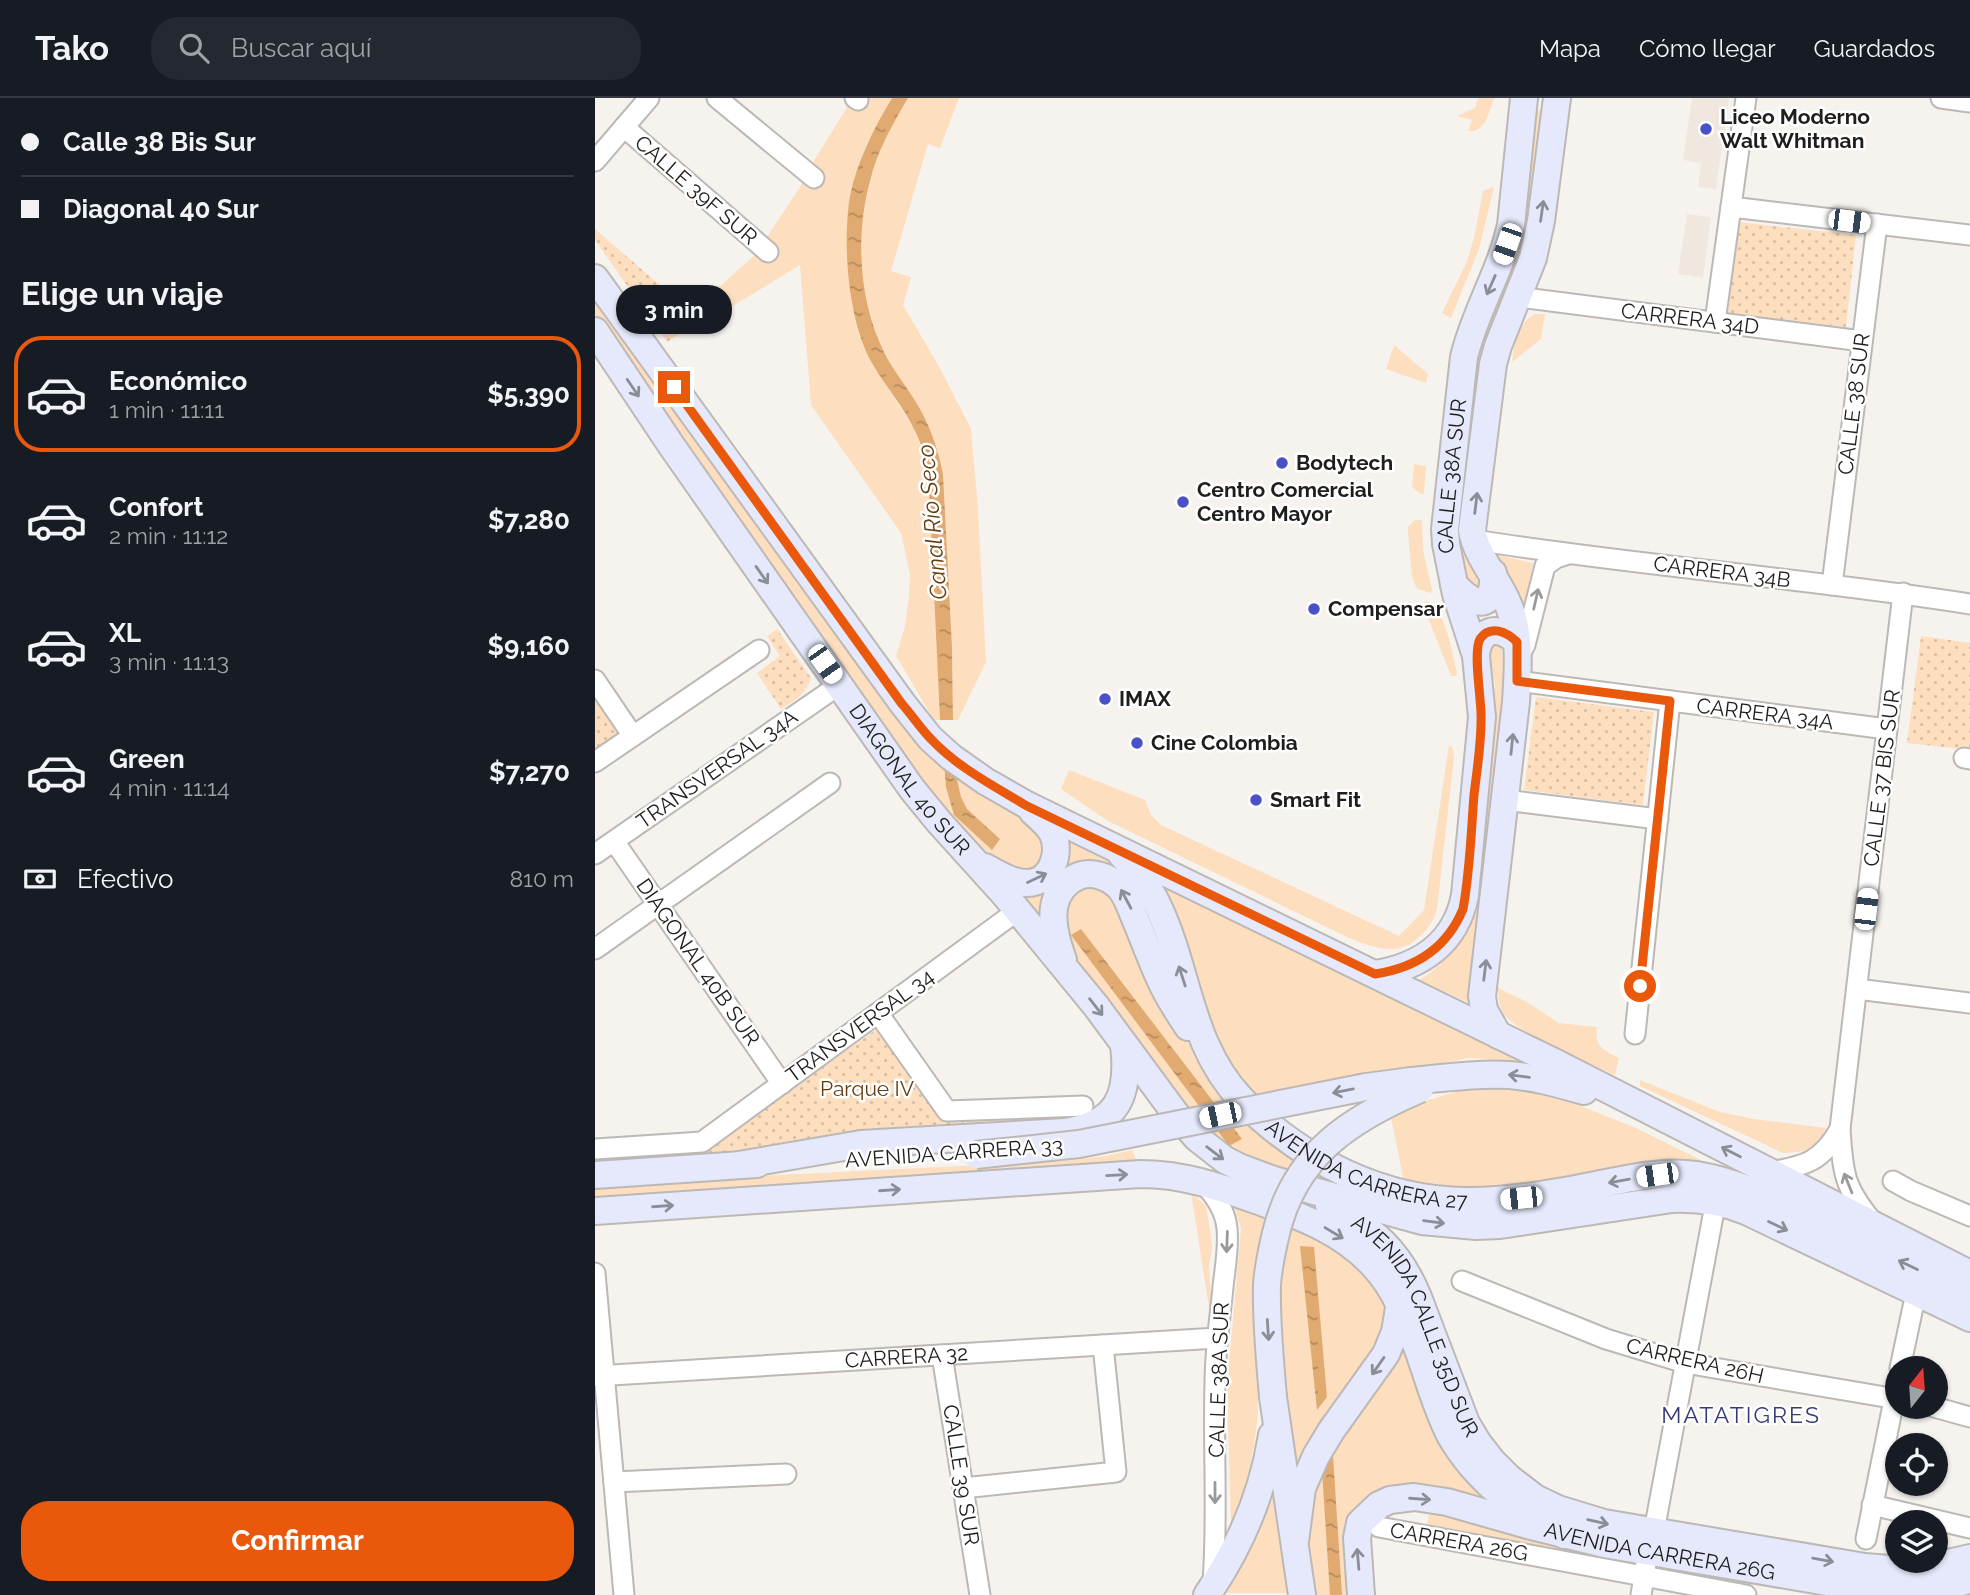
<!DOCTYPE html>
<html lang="es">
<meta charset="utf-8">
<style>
:root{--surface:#171b24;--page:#242831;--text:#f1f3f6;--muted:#9ea1a6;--line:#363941;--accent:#ea580c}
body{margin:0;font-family:Raleway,sans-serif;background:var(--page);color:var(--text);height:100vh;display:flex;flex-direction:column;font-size:26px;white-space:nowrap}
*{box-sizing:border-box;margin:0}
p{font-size:23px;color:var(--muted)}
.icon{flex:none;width:38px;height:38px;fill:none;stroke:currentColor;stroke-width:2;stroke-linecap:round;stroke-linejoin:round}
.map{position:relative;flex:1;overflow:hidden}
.sheet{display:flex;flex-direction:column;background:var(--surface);width:595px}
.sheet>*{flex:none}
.hud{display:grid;align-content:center;height:154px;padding:0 21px;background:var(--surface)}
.needle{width:46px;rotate:17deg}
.tools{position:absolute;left:1290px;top:1258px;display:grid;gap:14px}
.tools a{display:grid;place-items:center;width:63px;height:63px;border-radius:50%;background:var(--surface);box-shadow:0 2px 5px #0004;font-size:35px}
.end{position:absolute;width:32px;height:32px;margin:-16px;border:9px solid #ea580c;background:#fff;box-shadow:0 0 0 4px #fff}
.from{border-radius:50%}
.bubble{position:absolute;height:49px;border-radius:24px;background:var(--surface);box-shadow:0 2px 5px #0004;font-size:23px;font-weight:700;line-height:49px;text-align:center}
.car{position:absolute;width:21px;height:42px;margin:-21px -10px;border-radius:9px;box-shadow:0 0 5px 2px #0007;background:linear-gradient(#fff 24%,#345 0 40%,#fff 0 76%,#345 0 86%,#fff 0)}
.hud b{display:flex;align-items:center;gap:24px;height:66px;font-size:26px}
.hud b+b{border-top:2px solid var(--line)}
.hud i{width:18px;height:18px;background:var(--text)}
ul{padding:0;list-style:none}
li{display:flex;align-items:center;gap:21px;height:116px;margin:0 14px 10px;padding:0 7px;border:4px solid transparent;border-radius:28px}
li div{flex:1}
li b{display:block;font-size:26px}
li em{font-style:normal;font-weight:700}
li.selected{border-color:var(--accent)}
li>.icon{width:63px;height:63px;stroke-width:1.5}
h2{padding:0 21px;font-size:32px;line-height:84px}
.pay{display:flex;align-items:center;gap:18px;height:77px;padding:0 21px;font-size:26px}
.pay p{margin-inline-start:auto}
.button{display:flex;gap:14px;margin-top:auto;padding:14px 21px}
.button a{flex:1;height:80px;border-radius:28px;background:var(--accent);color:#fff;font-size:28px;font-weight:700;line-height:80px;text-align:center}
header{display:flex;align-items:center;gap:42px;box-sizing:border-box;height:98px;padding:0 35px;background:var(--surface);border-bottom:2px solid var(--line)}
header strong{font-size:33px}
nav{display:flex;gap:38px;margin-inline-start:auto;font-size:24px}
.search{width:490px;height:63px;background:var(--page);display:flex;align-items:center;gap:18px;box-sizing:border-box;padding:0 24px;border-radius:28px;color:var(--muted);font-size:26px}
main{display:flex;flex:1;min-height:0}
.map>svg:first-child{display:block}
.built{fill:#f0e7de}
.green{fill:#fddebf}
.park{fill:url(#park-dots)}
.water{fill:url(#water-ripples)}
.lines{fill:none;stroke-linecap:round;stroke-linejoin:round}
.street-casing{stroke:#bcb8b5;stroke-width:23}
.secondary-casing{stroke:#bcb8b5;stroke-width:30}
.street{stroke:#fff;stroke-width:19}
.secondary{stroke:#e5e9fb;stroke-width:26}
.secondary-bridge-casing{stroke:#bcb8b5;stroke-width:30;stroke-linecap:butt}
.secondary-bridge{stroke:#e5e9fb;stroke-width:26}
.oneway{stroke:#8c8e97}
.oneway2{stroke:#9a9a99}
.route{stroke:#ea580c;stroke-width:9}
.poi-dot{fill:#4a51c7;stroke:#fff;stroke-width:2.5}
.labels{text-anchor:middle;stroke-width:5;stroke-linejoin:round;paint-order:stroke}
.poi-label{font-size:21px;font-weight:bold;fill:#1f1e1c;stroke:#fff;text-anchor:start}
.street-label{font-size:21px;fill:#1f1e1c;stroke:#fff}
.park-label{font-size:21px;fill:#603c0f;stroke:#fff}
.water-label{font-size:23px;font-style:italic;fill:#633f13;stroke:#fff}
.neighbourhood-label{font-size:23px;letter-spacing:2px;fill:#333a75;stroke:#fff}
</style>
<header>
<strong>Tako</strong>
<div class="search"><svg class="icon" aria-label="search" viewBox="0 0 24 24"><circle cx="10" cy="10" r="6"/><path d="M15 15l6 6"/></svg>Buscar aquí</div>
<nav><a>Mapa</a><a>Cómo llegar</a><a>Guardados</a></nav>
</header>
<main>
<section class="sheet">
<div class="hud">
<b><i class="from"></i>Calle 38 Bis Sur</b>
<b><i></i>Diagonal 40 Sur</b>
</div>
<h2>Elige un viaje</h2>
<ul>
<li class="selected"><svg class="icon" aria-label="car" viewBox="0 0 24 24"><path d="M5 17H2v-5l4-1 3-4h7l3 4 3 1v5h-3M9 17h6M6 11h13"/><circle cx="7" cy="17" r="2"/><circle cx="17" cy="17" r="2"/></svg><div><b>Económico</b><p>1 min · 11:11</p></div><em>$5,390</em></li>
<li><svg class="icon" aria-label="car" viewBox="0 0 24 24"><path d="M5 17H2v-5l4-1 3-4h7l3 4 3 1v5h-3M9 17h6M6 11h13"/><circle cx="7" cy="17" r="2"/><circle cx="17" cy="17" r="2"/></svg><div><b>Confort</b><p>2 min · 11:12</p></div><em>$7,280</em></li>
<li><svg class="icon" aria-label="car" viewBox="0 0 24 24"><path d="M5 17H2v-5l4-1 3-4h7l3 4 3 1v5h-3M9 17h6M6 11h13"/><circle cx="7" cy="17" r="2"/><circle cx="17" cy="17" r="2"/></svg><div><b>XL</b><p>3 min · 11:13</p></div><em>$9,160</em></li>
<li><svg class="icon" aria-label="car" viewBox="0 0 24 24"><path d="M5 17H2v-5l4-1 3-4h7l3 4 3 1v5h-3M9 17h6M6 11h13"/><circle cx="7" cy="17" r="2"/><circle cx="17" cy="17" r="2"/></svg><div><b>Green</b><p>4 min · 11:14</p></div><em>$7,270</em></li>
</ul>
<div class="pay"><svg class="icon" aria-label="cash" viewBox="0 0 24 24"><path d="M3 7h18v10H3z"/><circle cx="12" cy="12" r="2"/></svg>Efectivo<p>810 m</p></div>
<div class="button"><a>Confirmar</a></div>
</section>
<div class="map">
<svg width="1375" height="1497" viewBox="0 0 1375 1497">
<defs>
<pattern id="park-dots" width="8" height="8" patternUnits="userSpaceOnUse" patternTransform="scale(1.75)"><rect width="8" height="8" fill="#fddebf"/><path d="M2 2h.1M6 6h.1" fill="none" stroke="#d8bea4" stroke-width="1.8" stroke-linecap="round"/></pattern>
<pattern id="water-ripples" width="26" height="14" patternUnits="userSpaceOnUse" patternTransform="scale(1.75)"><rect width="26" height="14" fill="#e1aa71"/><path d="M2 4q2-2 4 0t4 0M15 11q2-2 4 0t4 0" fill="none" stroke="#b68a5c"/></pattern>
</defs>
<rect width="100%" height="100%" fill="#f6f3ef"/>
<path class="built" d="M1097 0H1134L1121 91 1103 89 1106 65 1088 62Z
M1092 116 1116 119 1108 180 1083 176Z"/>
<path class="green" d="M265 0H297L269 52 255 97 252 131 277 265 320 332 330 360 334 389 345 622H339L301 558 310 528 314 498 315 477 311 458 306 435 216 307 205 167 125 216 113 199 163 154 169 159 178 145 172 139 209 83 215 86 224 71 217 66 254 6Z
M313 0H364L345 50 333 46 296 173 316 179 308 207 346 272 376 331 383 411 391 564 363 622H358L357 549 348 376C343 350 334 324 319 301 310 286 298 272 290 256 264 205 260 138 275 83 282 53 298 26 313 0Z
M883 0H899C894 13 891 35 873 33L877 22 862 18 880 10Z
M942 12H947L929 145 921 172 888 250 885 263 877 334 871 333 878 263 927 120Z
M899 89 884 151 856 220 847 215 872 163 879 140 888 93Z
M0 198 274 579 442 726 454 754 436 779 401 765 338 704 0 216Z
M940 216H950L946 241 917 264C919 246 922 226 940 216Z
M799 247 833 276 831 285 791 271Z
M869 348 875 349 867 445 872 462 887 488 878 496 866 470 860 432Z
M819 366 831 368 829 396 824 395 817 389Z
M820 422H827L828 452 837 492 836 495 822 491 817 479 813 433V429Z
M899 456 938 465 928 515C921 493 914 474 899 456Z
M831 503C850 507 857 556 862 574L861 578H856L828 507Z
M891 543H907L908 589 895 721 874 885 879 907 824 882C849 867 860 851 873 825L897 643 900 586Z
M854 647 857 649 859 659 842 811C839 823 833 831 824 839 802 860 779 849 754 840L513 723 466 691 474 672 550 702 556 717 566 727 804 838 829 812Z
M474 740 510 755 548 790 577 889 530 780 453 794 446 807 445 819 422 793 468 771 474 758Z
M559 776 940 964 874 960 656 1001 627 963 579 808Z
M495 782 524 800 577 921 602 959 706 1060 695 1077 669 1068 621 1043 586 1004 490 877 476 852 467 830 473 792Z
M903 890 932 904 964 925 1002 929C999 949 1009 952 1024 960L1020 977C994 965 924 937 909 916 904 908 903 899 903 890Z
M1045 982 1125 1014 1159 1021 1231 1030C1220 1052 1212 1054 1188 1055L1045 988Z
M919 990 981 1006 1041 1030 1116 1067 908 1092 846 1091 809 1084 795 1014 866 992Z
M112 1050 96 1062 0 1069V1058Z
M537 1052 542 1065 0 1105V1086L467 1063 511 1058Z
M596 1094 611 1108 615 1132 617 1149 614 1168 618 1235Z
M638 1106 671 1117C653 1177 662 1226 663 1287 665 1336 654 1383 636 1428L632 1289 646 1130Z
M697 1128 756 1156 792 1204 794 1235 699 1377 685 1194 687 1163Z
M811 1242 908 1412 770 1406 757 1497H718L713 1421 725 1368Z
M678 1392 698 1495H622L665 1426Z
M836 1409 1009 1459 1007 1466 830 1434Z"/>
<path class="park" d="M1143 124 1261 137 1251 229 1133 216Z
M0 131 105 222 72 244 0 142Z
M182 531 216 580C211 597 200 602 186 611L162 575 185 558 172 538Z
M1326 538 1375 545V652L1312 645Z
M0 591 31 636 0 657Z
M941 599 1059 614 1048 707 929 692Z
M282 931 347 1021 489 1014 478 1026 218 1042 96 1062Z"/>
<path class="water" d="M297 0H313C298 26 282 53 275 83 260 138 264 205 290 256 298 272 310 286 319 301 334 324 343 350 348 376L357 549 358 622H345L334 389C332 369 329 351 320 333 309 309 290 288 277 265 253 223 247 145 255 98 262 63 279 30 297 0Z
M349 665 360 673 366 699 372 711 405 741 397 752 359 717 351 689Z
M486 831 647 1041 634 1048 476 837Z
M705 1148 719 1149 732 1299 722 1312Z
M738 1358 747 1497H735L727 1373Z"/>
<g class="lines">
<defs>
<g id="street">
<path d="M122 0 219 80"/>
<path d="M260 0 263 2"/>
<path d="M1346 0 1375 4"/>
<path d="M29 29 173 154"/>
<path d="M0 63 54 0"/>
<path d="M1136 109 1375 137"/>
<path d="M923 199 1267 243"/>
<path d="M1120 224 1151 0"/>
<path d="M879 442C1044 468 1210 480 1375 506"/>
<path d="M1237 487 1282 126"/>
<path d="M925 556 930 547 950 468 961 460 973 456"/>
<path d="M0 582 38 638"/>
<path d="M922 583 1292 631"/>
<path d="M1369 660 1375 661"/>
<path d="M0 664 164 552"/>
<path d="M910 702 1063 721"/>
<path d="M19 743 187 986"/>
<path d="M0 756 244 587"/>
<path d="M0 851 235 685"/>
<path d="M1262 891 1375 905"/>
<path d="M283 915 352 1013 488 1008"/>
<path d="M1040 936 1075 603"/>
<path d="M0 1051 107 1044 422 813"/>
<path d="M1175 1074C1211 1068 1227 1063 1245 1031"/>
<path d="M1298 1083 1316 1093 1375 1118"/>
<path d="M607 1084C620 1097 630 1112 632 1130 634 1150 630 1170 628 1189 625 1221 620 1253 620 1285 618 1351 623 1417 618 1484"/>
<path d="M1277 1123C1248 1088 1248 1074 1245 1031L1308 495"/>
<path d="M0 1175 29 1497"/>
<path d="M867 1183 1011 1241 1090 1265 1302 1301"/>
<path d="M347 1257 385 1497"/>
<path d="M1305 1270 1321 1195"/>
<path id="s1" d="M0 1278 622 1240"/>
<path d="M1339 1309 1375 1319"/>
<path d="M19 1384 191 1376"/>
<path d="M368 1390 521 1374 508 1247"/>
<path d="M1277 1407 1375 1430"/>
<path d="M784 1429 1151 1497"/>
<path d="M1059 1433 1121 1102"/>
<path d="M1271 1441 1302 1287"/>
<path d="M1046 1497 1051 1465"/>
</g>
<g id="secondary">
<path d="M0 180 308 606 335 640 356 659 390 683 432 707 957 963 1375 1176"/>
<path id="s2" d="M0 233 76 347 317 691 344 724 410 797 501 908 580 1015 602 1040 630 1062 644 1069 679 1082 827 1123 881 1128 905 1127 1077 1101C1104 1100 1126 1103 1151 1113L1375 1220"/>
<path d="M859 486C879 510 900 513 898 475"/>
<path d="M881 558C883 531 903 525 922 544"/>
<path id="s3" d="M526 756C541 772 554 788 563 808 594 873 594 947 647 1002 706 1062 789 1104 875 1103 909 1103 942 1098 975 1092 1016 1085 1060 1071 1102 1077 1146 1084 1186 1106 1226 1125 1276 1149 1325 1173 1375 1196"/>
<path d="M390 769C403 776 417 785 432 785 457 785 467 754 457 734 452 726 445 720 438 714"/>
<path d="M468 862C459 837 449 801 475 783 484 776 495 774 506 778 513 780 519 784 524 789 531 796 535 808 539 818 548 839 556 862 566 883 573 899 583 914 593 929"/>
<path id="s4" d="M780 876C825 869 861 845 870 797L887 619 881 558 861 496 851 446 850 431 869 259C880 213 906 173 916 127L929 0"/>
<path d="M903 937 889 912 887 898 921 604C923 572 926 536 913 506 903 481 881 458 877 432L898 266 903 248 938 160 946 123 962 0"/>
<path d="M816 983C848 980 882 975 914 977 940 979 964 986 989 993"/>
<path d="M144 1067 266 1046 470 1034C523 1026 535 997 529 947"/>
<path d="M0 1077 162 1066"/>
<path id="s5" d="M734 1108C779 1132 803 1151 823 1199L871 1325 883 1345 897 1363 914 1380 940 1400 963 1411 1009 1425 1270 1469 1318 1473 1375 1460"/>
<path d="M0 1113 545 1076C591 1076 627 1090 669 1105 710 1120 749 1135 779 1168 802 1193 813 1225 825 1257 834 1283 842 1312 855 1337 882 1384 923 1413 969 1437"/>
<path d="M678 1299 707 1497"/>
<path d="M700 1443 707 1390 721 1358 736 1333 791 1256 800 1234 805 1204"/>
<path d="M612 1497C645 1449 668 1395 677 1337"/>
<path id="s6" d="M766 1497 762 1440 765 1425 784 1407 795 1402 819 1399 852 1404 936 1428 1009 1446 1262 1489 1315 1493 1337 1491 1375 1482"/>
</g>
</defs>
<use href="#street" class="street-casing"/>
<use href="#secondary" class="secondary-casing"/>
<use href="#street" class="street"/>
<use href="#secondary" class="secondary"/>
<defs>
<path id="secondary-bridge" d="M381 1057 484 1046 771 989 816 983
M678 1299C675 1262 671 1224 672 1187 673 1169 677 1152 681 1135 700 1056 755 1021 825 991"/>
</defs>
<use href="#secondary-bridge" class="secondary-bridge-casing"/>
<use href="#secondary-bridge" class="secondary-bridge"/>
</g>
<defs><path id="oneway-shaft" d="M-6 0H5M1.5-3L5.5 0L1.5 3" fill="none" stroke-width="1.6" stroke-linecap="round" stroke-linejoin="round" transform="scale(1.75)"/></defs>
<g class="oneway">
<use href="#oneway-shaft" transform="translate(947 113) rotate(-82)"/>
<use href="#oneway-shaft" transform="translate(896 187) rotate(114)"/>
<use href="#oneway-shaft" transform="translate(38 290) rotate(56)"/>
<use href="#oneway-shaft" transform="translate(881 405) rotate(-83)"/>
<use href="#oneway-shaft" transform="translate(167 477) rotate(55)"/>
<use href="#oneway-shaft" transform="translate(917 646) rotate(-84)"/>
<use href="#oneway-shaft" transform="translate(442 780) rotate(-25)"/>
<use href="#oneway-shaft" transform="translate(531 801) rotate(-118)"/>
<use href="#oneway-shaft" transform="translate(890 872) rotate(-83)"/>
<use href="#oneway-shaft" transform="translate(587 878) rotate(-108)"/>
<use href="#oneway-shaft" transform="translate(501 909) rotate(52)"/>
<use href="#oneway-shaft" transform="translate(924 978) rotate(-173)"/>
<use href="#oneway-shaft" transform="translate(748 993) rotate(169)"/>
<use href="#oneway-shaft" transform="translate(1136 1054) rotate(-153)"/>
<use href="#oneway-shaft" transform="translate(620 1055) rotate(37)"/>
<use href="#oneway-shaft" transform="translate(522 1077) rotate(-3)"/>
<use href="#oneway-shaft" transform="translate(1024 1083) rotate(170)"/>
<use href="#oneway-shaft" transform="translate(295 1092) rotate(-4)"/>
<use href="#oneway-shaft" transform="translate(68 1108) rotate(-4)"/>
<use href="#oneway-shaft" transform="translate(839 1124) rotate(8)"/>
<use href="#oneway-shaft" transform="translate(1183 1128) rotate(26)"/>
<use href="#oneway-shaft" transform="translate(739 1135) rotate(31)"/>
<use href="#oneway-shaft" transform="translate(1313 1167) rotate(-154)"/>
<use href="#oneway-shaft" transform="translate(673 1232) rotate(86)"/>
<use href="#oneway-shaft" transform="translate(783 1268) rotate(125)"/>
<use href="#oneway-shaft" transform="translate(825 1401) rotate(4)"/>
<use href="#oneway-shaft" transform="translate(1003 1424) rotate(13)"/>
<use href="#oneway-shaft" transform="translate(763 1461) rotate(-95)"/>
<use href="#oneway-shaft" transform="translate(1228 1462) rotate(10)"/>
</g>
<g class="oneway2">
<use href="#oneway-shaft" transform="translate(941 501) rotate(-77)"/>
<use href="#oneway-shaft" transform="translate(1253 1085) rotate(-112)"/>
<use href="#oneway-shaft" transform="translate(632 1144) rotate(92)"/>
<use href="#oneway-shaft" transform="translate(620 1395) rotate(90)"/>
</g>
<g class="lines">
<path class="route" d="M79 289 307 606C317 617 325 630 336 641 362 669 399 688 432 708L780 876C820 870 852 850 868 811 875 773 876 735 879 697 882 671 887 642 886 616 886 600 878 553 885 541 895 526 912 534 922 544V583L1075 603 1045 888"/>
</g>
<g class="poi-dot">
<circle cx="1111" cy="31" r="7"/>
<circle cx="687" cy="365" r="7"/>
<circle cx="588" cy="404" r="7"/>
<circle cx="719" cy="511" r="7"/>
<circle cx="510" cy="601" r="7"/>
<circle cx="542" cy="645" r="7"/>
<circle cx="661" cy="702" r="7"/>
</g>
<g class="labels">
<g class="poi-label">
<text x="1125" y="26">Liceo Moderno<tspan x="1125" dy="24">Walt Whitman</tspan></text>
<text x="701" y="372">Bodytech</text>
<text x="602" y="399">Centro Comercial<tspan x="602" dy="24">Centro Mayor</tspan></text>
<text x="733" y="518">Compensar</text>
<text x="524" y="608">IMAX</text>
<text x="556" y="652">Cine Colombia</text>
<text x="675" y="709">Smart Fit</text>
</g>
<g class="street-label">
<text transform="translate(101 92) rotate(41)" y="7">CALLE 39F SUR</text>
<text transform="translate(1095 221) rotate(7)" y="7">CARRERA 34D</text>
<text transform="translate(1259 306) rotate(-83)" y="7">CALLE 38 SUR</text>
<text dy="7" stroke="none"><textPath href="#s4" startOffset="553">CALLE 38A SUR</textPath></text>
<text transform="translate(1127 474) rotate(7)" y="7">CARRERA 34B</text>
<text transform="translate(1170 616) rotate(7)" y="7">CARRERA 34A</text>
<text transform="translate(122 671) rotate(-35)" y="7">TRANSVERSAL 34A</text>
<text transform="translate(1287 680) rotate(-83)" y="7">CALLE 37 BIS SUR</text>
<text dy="7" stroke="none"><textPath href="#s2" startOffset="548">DIAGONAL 40 SUR</textPath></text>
<text transform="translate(103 864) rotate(55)" y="7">DIAGONAL 40B SUR</text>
<text transform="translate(265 928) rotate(-36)" y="7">TRANSVERSAL 34</text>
<text transform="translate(359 1055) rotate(-4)" y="7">AVENIDA CARRERA 33</text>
<text dy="7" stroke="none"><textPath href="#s3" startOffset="422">AVENIDA CARRERA 27</textPath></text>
<text dy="7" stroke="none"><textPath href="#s5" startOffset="154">AVENIDA CALLE 35D SUR</textPath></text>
<text dy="7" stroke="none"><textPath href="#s1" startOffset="312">CARRERA 32</textPath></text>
<text transform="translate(1100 1263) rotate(13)" y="7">CARRERA 26H</text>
<text transform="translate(624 1282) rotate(-88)" y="7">CALLE 38A SUR</text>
<text transform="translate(366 1377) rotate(81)" y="7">CALLE 39 SUR</text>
<text transform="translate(864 1444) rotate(10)" y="7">CARRERA 26G</text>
<text dy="7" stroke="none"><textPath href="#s6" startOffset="387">AVENIDA CARRERA 26G</textPath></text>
</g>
<g class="park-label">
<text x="272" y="998">Parque IV</text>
</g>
<g class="water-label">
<text transform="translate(337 424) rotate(-95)" y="8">Canal Río Seco</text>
</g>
<g class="neighbourhood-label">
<text x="1146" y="1325">MATATIGRES</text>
</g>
</g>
</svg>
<div class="tools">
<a><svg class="needle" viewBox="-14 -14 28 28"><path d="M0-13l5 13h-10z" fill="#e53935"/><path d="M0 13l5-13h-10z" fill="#9ea1a6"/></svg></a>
<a><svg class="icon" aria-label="locate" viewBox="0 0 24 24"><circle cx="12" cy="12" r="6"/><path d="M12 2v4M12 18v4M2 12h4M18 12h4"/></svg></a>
<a><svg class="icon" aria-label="layers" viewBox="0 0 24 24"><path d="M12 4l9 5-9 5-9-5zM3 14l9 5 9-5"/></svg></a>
</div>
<i class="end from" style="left:1045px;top:888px"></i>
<i class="end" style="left:79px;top:289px"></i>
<div class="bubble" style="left:21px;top:187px;width:116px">3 min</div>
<i class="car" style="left:1254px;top:123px;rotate:97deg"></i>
<i class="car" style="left:912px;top:146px;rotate:199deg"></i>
<i class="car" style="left:230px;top:566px;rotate:145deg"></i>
<i class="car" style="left:1271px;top:811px;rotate:7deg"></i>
<i class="car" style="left:625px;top:1017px;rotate:258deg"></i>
<i class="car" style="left:1062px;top:1077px;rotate:262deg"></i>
<i class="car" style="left:926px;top:1100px;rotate:264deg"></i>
</div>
</main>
